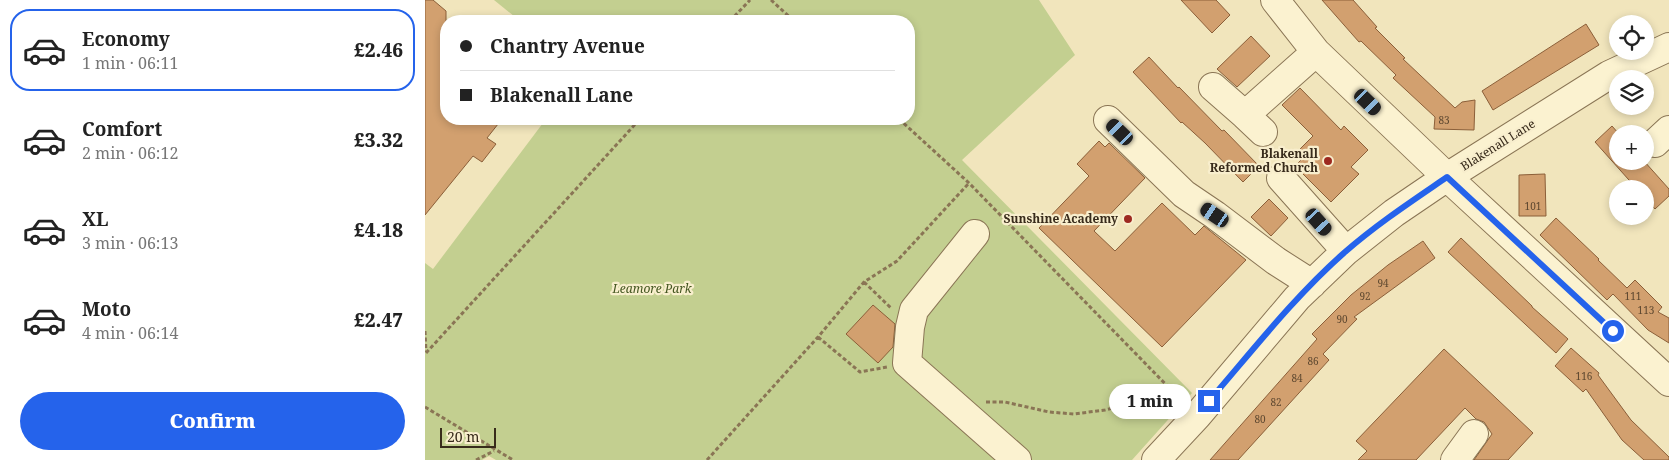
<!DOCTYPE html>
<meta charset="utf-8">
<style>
:root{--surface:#fff;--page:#f2f2f2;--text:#222;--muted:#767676;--line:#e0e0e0;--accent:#2563eb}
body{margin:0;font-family:"Noto Serif",serif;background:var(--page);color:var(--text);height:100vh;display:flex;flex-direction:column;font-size:19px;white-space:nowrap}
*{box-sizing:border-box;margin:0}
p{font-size:16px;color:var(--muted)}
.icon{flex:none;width:28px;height:28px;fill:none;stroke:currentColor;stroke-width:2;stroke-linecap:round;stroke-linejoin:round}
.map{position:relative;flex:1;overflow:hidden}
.details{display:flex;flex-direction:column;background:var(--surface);width:425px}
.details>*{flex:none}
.banner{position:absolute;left:15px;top:15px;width:475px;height:110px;border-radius:20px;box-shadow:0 2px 8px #0003;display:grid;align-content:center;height:110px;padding:0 20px;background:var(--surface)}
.buttons{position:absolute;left:1184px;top:15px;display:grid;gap:10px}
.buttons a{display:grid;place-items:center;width:45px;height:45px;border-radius:50%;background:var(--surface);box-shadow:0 2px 8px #0003;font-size:25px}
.scale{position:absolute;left:15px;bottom:12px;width:56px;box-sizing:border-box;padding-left:5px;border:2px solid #382b1b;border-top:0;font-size:14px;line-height:18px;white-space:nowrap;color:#382b1b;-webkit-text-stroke:4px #f8eecd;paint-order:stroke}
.end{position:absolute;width:22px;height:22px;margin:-11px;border:6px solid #2563eb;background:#fff;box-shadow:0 0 0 2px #fff}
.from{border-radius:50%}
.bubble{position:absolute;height:35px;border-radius:18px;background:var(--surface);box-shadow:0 2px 8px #0003;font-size:16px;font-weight:800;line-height:35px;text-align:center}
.car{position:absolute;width:15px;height:30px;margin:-15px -8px;border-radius:6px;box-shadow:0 0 4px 1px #0007;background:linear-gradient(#222 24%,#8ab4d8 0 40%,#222 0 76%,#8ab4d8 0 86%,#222 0)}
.banner b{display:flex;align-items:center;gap:18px;height:48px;font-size:19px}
.banner b+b{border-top:1px solid var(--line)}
.banner i{width:12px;height:12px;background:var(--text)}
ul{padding:9px 0 0;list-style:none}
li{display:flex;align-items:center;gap:15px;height:82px;margin:0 10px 8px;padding:0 10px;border:2px solid transparent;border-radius:20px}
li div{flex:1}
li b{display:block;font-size:19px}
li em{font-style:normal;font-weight:800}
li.current{border-color:var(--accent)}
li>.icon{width:45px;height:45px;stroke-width:1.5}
.cta{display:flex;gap:10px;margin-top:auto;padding:10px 20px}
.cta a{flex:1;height:58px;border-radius:30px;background:var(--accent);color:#fff;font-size:20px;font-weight:800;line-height:58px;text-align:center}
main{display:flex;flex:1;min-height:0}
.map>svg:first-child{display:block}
.green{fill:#c3cf90}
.building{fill:#d2a06f;stroke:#8b5f39}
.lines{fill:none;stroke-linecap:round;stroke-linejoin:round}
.minor-casing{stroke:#8a7555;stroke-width:30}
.path{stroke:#8a7555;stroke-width:3;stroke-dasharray:4 2.5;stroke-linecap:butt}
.minor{stroke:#fbf2d0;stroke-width:28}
.route{stroke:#2563eb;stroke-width:6}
.poi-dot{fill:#9d2920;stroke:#f8eecd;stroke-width:2}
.labels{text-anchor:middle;stroke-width:4.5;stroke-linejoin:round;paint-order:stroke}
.number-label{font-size:10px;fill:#5e4830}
.street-label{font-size:12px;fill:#382b1b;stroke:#f8eecd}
.poi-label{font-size:12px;font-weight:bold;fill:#382b1b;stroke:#f8eecd;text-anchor:end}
.park-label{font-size:12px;font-style:italic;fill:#445620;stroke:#f8eecd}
</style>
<main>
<section class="details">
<ul>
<li class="current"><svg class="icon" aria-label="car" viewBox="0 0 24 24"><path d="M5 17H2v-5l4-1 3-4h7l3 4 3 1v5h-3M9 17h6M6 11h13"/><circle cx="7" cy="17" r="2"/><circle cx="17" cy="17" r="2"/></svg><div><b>Economy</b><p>1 min · 06:11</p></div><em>£2.46</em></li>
<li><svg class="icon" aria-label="car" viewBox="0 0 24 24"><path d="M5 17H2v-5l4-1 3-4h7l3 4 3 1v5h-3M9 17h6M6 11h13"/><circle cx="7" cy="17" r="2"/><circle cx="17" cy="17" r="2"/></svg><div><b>Comfort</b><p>2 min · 06:12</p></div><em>£3.32</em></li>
<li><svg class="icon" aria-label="car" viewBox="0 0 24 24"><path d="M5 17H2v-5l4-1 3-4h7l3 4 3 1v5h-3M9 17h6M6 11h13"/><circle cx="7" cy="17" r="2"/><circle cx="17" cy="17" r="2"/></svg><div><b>XL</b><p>3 min · 06:13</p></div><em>£4.18</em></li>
<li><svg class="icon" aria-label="car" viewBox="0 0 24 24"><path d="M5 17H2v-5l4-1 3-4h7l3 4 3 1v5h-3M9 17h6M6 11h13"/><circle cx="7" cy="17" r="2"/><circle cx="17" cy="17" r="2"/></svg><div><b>Moto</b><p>4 min · 06:14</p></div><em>£2.47</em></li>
</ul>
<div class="cta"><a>Confirm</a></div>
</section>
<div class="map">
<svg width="1244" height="460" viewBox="0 0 1244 460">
<rect width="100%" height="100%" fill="#f1e5bc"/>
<path class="green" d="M69 0H614L650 55 537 160 767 393 707 460H71L64 456 57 460H0V263L8 269 121 119H484V21H95Z"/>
<path class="building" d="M0 0H8L21 11V119H77L62 138 71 144 57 162 48 156 0 215Z
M756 0H791L805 15 787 33Z
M897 0H928L952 27 950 28 980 58 978 59 1030 108 1037 102 1050 100 1049 130 1009 129 1010 117 968 78 971 75 936 41 934 42Z
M1161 24 1174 45 1068 110 1057 91Z
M826 36 845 56 812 87 792 69Z
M724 57 753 88 754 87 797 131 799 130 834 166 818 182 780 143 757 122 756 123 708 72Z
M875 88 916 130 919 126 943 150 926 167 934 174 906 202 870 166 879 157 873 151 888 136 857 105Z
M1187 126 1194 134H1192V161H1219L1244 189V196L1230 209 1220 198V189H1212L1170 142Z
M674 141 680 147 684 143 720 178 669 231 690 251 737 203 770 235 779 226 821 260 737 347 614 228 664 176 652 164Z
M1120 174 1121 216H1094V175Z
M844 199 863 218 846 236 826 217Z
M1131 218 1174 259 1173 260 1202 288 1210 280 1237 307 1233 312 1244 318V343L1223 330 1188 294 1182 300 1115 235Z
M1036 238 1107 306V307L1143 339 1131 353 1023 252Z
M998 241 1010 258 929 317 932 319 898 354 904 360 813 460H785L892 339 887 334 926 295 963 265Z
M448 305 470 324 468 347 453 363 421 334Z
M1146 348 1174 373 1173 375 1206 420 1244 457V460H1219L1197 440 1161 389 1158 392 1130 366Z
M1019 349 1108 433 1083 460H1049L1067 434 1059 422 1051 419 1040 408 991 460H933L942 451 931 441Z"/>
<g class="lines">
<defs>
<path id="minor" d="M850 0 891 52 1022 177 1244 382
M788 87 820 115 838 132
M820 115 891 52
M683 120 759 194 790 215 851 261 887 284
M1230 143 1244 130
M856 178 921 251
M550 234 489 310 485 327 482 363 592 460
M731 460 772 416 872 298 921 251 969 213 1022 177 1184 75 1244 47
M1030 460 1049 434"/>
</defs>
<use href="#minor" class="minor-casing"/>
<path class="path" d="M346 0 369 21
M305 21 325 0
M474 119 544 183 757 401
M439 282 466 308
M0 331 1 352
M393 337 435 372 462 367
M1 353 215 119
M561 402H580L624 412 649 414 680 410 718 401 748 405 751 408
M0 407 88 460
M51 460 69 451
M282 460 393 337 439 282 472 261 544 183"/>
<use href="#minor" class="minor"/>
</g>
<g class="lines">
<path class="route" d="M784 401C828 350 870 296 920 252 952 224 987 201 1022 177L1188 331"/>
</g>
<g class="poi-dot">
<circle cx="903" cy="161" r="5"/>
<circle cx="703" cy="219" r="5"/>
</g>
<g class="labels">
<g class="number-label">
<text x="1019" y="124">83</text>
<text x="1108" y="210">101</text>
<text x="958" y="287">94</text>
<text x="940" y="300">92</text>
<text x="1208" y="300">111</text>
<text x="1221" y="314">113</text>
<text x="917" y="323">90</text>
<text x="888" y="365">86</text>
<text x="1159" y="380">116</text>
<text x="872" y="382">84</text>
<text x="851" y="406">82</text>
<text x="835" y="423">80</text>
</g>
<g class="street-label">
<text transform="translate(1073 145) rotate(-32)" y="4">Blakenall Lane</text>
</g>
<g class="poi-label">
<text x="893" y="158">Blakenall<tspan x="893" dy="14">Reformed Church</tspan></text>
<text x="693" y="223">Sunshine Academy</text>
</g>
<g class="park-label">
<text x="227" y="293">Leamore Park</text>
</g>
</g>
</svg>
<div class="buttons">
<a><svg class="icon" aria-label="locate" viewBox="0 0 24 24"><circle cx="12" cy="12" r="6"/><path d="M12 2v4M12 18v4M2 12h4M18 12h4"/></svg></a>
<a><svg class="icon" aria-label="layers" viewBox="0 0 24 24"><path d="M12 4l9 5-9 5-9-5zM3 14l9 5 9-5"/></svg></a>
<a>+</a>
<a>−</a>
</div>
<div class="scale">20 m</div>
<i class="end from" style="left:1188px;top:331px"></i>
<i class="end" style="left:784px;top:401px"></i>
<div class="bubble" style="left:684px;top:384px;width:82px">1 min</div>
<i class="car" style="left:943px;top:102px;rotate:134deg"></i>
<i class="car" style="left:695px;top:132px;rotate:314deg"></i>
<i class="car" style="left:790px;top:215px;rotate:304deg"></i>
<i class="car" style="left:894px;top:222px;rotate:138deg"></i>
<div class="banner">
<b><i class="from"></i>Chantry Avenue</b>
<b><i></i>Blakenall Lane</b>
</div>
</div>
</main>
